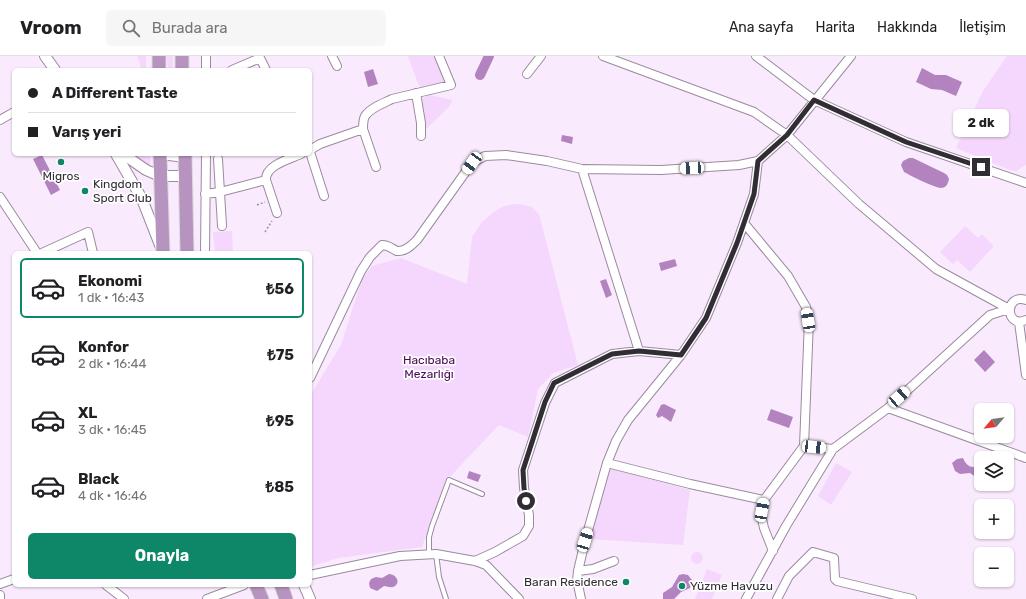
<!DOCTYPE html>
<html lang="tr">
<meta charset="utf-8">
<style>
:root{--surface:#fff;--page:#f6f6f6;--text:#202124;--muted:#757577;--line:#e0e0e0;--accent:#0e8768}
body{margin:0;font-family:Rubik,sans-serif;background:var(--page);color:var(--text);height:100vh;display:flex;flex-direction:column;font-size:15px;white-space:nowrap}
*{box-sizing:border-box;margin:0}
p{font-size:13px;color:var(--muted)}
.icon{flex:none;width:22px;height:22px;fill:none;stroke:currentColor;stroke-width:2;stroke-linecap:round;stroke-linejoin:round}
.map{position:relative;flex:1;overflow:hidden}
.side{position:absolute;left:12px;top:195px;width:300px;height:336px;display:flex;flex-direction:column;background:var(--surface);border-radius:6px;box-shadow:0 1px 3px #0004}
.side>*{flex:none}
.top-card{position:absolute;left:12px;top:12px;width:300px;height:88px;border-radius:6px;box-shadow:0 1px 3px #0004;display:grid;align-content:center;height:88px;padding:0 16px;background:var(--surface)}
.needle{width:26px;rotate:242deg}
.fabs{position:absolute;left:974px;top:347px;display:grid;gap:8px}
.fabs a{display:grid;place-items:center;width:40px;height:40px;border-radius:6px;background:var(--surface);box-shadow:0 1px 3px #0004;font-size:20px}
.end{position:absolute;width:18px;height:18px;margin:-9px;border:5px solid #322c34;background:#fff;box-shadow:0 0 0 2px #fff}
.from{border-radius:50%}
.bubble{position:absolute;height:28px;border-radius:6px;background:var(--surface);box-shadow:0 1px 3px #0004;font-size:13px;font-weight:700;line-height:28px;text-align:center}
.car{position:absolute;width:12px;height:24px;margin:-12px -6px;border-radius:5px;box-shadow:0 0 3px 1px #0007;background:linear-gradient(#fff 24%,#345 0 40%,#fff 0 76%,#345 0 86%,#fff 0)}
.top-card b{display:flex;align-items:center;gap:14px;height:38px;font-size:15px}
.top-card b+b{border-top:1px solid var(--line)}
.top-card i{width:10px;height:10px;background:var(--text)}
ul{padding:7px 0 0;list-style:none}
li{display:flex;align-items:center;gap:12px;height:60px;margin:0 8px 6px;padding:0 8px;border:2px solid transparent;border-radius:6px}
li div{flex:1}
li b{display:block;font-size:15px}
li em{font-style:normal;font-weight:700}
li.current{border-color:var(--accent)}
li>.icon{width:36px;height:36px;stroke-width:1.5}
.action{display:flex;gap:8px;margin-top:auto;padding:8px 16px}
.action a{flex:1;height:46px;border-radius:6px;background:var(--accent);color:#fff;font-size:16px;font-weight:700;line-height:46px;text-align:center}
header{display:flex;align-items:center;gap:24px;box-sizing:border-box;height:56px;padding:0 20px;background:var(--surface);border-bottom:1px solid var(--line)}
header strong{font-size:19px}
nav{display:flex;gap:22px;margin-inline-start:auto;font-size:14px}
.search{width:280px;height:36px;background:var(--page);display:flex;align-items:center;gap:10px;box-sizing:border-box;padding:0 14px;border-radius:6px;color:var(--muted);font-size:15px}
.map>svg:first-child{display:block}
.green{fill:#f5d6fd}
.water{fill:#b383c0}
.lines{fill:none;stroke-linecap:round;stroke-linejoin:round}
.canal{stroke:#b383c0;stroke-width:10}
.service-casing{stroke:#9a8a9e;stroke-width:6}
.minor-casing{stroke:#9a8a9e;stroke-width:10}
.tertiary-casing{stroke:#9a8a9e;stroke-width:12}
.trunk-casing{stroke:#dad9da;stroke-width:15}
.path{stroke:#9d93a0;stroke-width:1.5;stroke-dasharray:2 2;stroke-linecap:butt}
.service{stroke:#fff;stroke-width:4}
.minor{stroke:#fff;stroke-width:8}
.tertiary{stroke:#fff;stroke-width:10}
.trunk{stroke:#b694bf;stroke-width:13}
.route{stroke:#322c34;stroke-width:5}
.poi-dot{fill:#0e8768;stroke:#fefefe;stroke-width:1.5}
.labels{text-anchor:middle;stroke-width:3.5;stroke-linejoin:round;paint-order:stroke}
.poi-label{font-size:12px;fill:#322c34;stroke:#fefefe;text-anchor:start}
.park-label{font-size:12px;fill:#480956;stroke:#fefefe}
</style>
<header>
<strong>Vroom</strong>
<div class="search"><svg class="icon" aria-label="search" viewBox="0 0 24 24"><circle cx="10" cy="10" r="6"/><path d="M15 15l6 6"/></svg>Burada ara</div>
<nav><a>Ana sayfa</a><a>Harita</a><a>Hakkında</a><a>İletişim</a></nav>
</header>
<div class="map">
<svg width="1026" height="543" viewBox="0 0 1026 543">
<rect width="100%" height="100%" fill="#f9ebfd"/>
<path class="green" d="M137 0H146V14H142Z
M167 0H173V14H168Z
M408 0H435L446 27 421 33 417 25Z
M1007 0H1026V109L1016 115 1010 114 956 92 983 35Z
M429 39 453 44 448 52 423 76 420 44Z
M132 98H145L151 102 150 110Z
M519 148 532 151 539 158 578 309 553 317 538 333 528 381 499 369 445 426 422 491 338 502 310 511V340L341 289 362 223 372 210 401 202 467 228 472 181 482 166 498 153 508 149Z
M965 170 978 182 982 178 994 190 970 216 957 204 953 208 940 196Z
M232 175 233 197H215L213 176Z
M836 407 852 416 831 449 818 440Z
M610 412 690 434 683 489 590 483Z
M691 502a6 6 0 1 1 12 0a6 6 0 1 1-12 0Z
M707 513 722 519 712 543H695Z"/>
<path class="water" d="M922 12 935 19H946L962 26 956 40 942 34 931 33 916 26Z
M373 13 378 28 368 31 364 16Z
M562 79 573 81 572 88 561 85Z
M42 99 60 134 51 139 33 103Z
M909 102H913L944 117 947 119 949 123C948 128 946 132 941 132 935 132 911 120 904 116L901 109 903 105Z
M675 203 677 210 661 215 659 207Z
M606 223 612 239 606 242 600 225Z
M984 294 995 306 985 316 974 304Z
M664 348 676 354 671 366 662 360 658 362 656 359 661 349Z
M771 353 793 361 789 372 767 364Z
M963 402C967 411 972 413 981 409V425L970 417 960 418 955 415 952 407 957 403Z
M469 415 481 419 478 426 467 422Z
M389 518C396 518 402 527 393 531 390 532 387 530 384 530L377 535 370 532 369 527 371 523 376 521 382 522Z
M683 518 688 519 692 524 690 532 681 536 674 543H663V537L672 531 679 519Z"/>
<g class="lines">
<path class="canal" d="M480 19 489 0"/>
<defs>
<path id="service" d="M429 498V481L432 470 449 424 482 438
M436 498 439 521 446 543"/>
<path id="minor" d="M332 0 337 10
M603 0 754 56 787 79 859 148 936 213 1009 253
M756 0 814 44 906 86 1026 127
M206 14V0
M232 14 260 2 266 14
M527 18 541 0
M416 37 421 67V80
M0 64 14 56
M363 73 376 111
M310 94 320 88 363 73C363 69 363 64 365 60 370 52 384 47 392 43L451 29 439 0
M310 96 324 140
M218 103 222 170
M582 113 639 295
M266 124 277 157
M205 138 220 136 266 124C265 109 290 103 301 98
M0 141 37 197
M744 167 788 220 806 251 809 264 804 390
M42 197 88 176 93 197
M205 197 206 98
M1026 244C1004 237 1005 273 1026 264
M1019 266 1026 319
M310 322 361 215 370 201 382 189C389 189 392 193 397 195 405 196 412 189 417 184L472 107 485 100 506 99 547 105 582 113 661 114 739 109 758 105 787 79 851 0
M888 352 1026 402
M607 407 690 428 764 444
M773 495 764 472 762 463 764 444 804 390 833 393
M475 505 495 496 523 480 529 470V459L524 432 523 414 545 347 555 327 612 298 639 295 681 299
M578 515 593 513 614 505
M310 519 400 500 436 498 475 505 486 509 519 543
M0 528 14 523
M106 529 124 543
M0 539V543
M207 543 244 529
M581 543 577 524 578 515 585 485 607 407 616 385 628 364 681 299 706 262 737 187 754 138 758 105
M746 543 786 470 833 393 888 352 990 259 1009 253
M777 543 789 520 813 496 834 502 835 523 837 525 912 543"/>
<path id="tertiary" d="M45 0 55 14
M116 98 142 143 160 189
M123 98 146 114 160 120H185
M161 98 185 101
M304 529 310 543"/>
<path id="trunk" d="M159 0V14
M182 0V14
M160 98 163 197
M185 98 187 197
M256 529 262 543
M281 529 286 543"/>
</defs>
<use href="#service" class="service-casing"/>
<use href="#minor" class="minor-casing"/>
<use href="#tertiary" class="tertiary-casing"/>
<use href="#trunk" class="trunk-casing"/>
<path class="path" d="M257 149 265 146
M265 176 272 165"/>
<use href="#service" class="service"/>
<use href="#minor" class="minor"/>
<use href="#tertiary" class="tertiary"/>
<use href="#trunk" class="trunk"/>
</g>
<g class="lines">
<path class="route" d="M526 445 524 432 523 414 545 346 554 327 612 298 639 295 681 299 706 262 737 187 754 138 758 105 787 79 814 44 906 86 981 111"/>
</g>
<g class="poi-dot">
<circle cx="61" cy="106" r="4"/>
<circle cx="85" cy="135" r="4"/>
<circle cx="626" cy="526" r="4"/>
<circle cx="682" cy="530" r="4"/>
</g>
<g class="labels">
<g class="poi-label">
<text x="61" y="124" text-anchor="middle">Migros</text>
<text x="93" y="132">Kingdom<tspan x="93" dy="14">Sport Club</tspan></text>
<text x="618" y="530" text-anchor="end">Baran Residence</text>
<text x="690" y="534">Yüzme Havuzu</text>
</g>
<g class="park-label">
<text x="429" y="308">Hacıbaba<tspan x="429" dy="14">Mezarlığı</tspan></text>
</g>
</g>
</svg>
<div class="fabs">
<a><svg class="needle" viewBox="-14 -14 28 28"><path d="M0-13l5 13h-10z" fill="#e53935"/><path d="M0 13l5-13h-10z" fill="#757577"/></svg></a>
<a><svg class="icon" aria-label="layers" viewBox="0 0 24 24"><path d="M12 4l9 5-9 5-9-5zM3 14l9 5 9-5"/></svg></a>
<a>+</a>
<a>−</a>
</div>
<i class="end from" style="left:526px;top:445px"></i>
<i class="end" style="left:981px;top:111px"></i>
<div class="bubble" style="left:953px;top:53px;width:56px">2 dk</div>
<i class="car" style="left:472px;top:107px;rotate:216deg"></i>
<i class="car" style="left:692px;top:112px;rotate:267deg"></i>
<i class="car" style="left:808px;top:264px;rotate:351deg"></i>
<i class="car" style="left:899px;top:341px;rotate:48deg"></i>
<i class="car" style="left:814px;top:391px;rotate:96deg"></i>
<i class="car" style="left:762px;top:454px;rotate:10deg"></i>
<i class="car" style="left:585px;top:484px;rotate:17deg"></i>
<div class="top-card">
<b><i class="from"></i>A Different Taste</b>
<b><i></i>Varış yeri</b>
</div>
<section class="side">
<ul>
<li class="current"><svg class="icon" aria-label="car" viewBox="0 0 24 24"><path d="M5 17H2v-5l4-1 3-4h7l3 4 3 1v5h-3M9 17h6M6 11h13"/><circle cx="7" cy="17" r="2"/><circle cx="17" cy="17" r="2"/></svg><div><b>Ekonomi</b><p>1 dk · 16:43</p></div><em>₺56</em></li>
<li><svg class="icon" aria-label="car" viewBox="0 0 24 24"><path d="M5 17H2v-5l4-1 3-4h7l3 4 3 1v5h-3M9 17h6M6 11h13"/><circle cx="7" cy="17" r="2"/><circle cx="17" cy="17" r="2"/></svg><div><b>Konfor</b><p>2 dk · 16:44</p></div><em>₺75</em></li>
<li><svg class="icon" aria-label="car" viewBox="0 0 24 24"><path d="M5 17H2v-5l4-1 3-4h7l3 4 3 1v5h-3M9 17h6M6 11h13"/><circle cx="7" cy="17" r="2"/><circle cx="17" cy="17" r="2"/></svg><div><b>XL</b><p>3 dk · 16:45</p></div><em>₺95</em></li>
<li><svg class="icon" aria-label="car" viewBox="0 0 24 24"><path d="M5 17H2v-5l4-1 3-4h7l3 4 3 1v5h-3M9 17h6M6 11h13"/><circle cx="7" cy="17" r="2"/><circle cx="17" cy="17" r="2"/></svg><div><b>Black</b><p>4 dk · 16:46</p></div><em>₺85</em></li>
</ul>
<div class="action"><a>Onayla</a></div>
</section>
</div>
